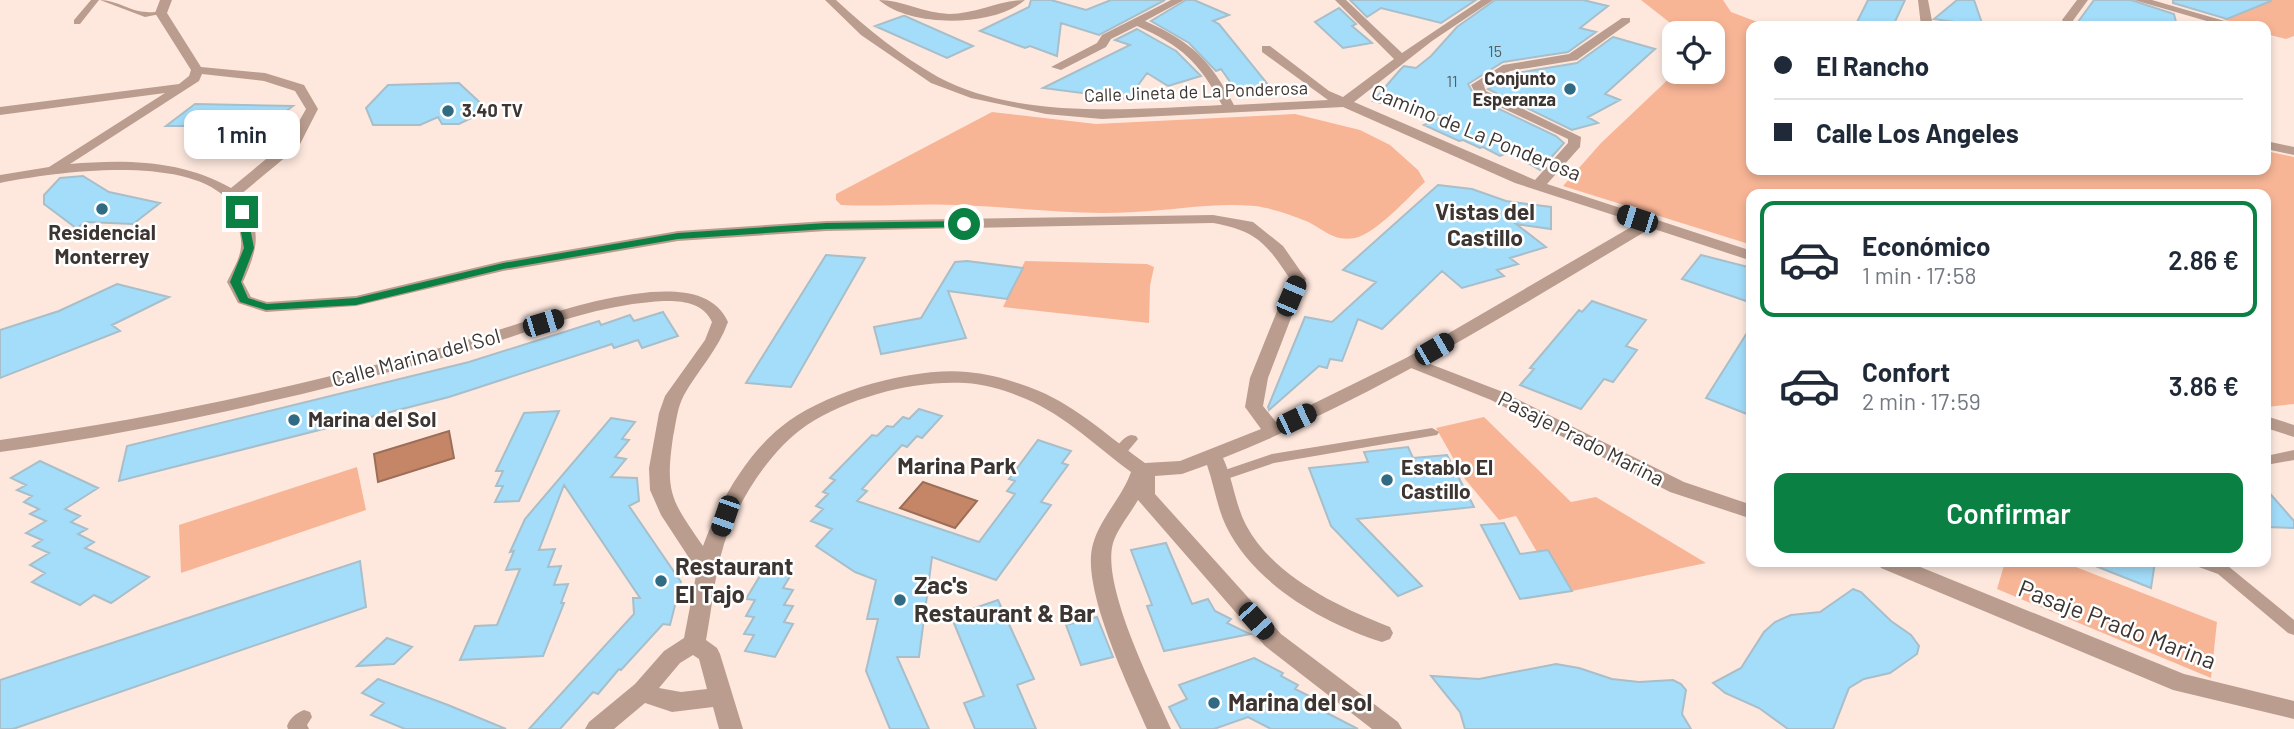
<!DOCTYPE html>
<html lang="es">
<meta charset="utf-8">
<style>
:root{--surface:#fff;--page:#f2f2f3;--text:#1f2937;--muted:#747a83;--line:#e0e1e3;--accent:#0b8043}
body{margin:0;font-family:Barlow,sans-serif;background:var(--page);color:var(--text);height:100vh;display:flex;flex-direction:column;font-size:26px;white-space:nowrap}
*{box-sizing:border-box;margin:0}
p{font-size:23px;color:var(--muted)}
.icon{flex:none;width:38px;height:38px;fill:none;stroke:currentColor;stroke-width:2;stroke-linecap:round;stroke-linejoin:round}
.map{position:relative;flex:1;overflow:hidden}
.panel{position:absolute;left:1746px;top:189px;width:525px;height:378px;display:flex;flex-direction:column;background:var(--surface);border-radius:14px;box-shadow:0 4px 10px #0003}
.panel>*{flex:none}
.top-card{position:absolute;left:1746px;top:21px;width:525px;height:154px;border-radius:14px;box-shadow:0 4px 10px #0003;display:grid;align-content:center;height:154px;padding:0 28px;background:var(--surface)}
.fabs{position:absolute;left:1662px;top:21px;display:grid;gap:14px}
.fabs a{display:grid;place-items:center;width:63px;height:63px;border-radius:14px;background:var(--surface);box-shadow:0 4px 10px #0003;font-size:35px}
.end{position:absolute;width:32px;height:32px;margin:-16px;border:9px solid #0b8043;background:#fff;box-shadow:0 0 0 4px #fff}
.from{border-radius:50%}
.bubble{position:absolute;height:49px;border-radius:14px;background:var(--surface);box-shadow:0 4px 10px #0003;font-size:23px;font-weight:600;line-height:49px;text-align:center}
.car{position:absolute;width:21px;height:42px;margin:-21px -10px;border-radius:9px;box-shadow:0 0 5px 2px #0007;background:linear-gradient(#222 24%,#8ab4d8 0 40%,#222 0 76%,#8ab4d8 0 86%,#222 0)}
.top-card b{display:flex;align-items:center;gap:24px;height:66px;font-size:26px}
.top-card b+b{border-top:2px solid var(--line)}
.top-card i{width:18px;height:18px;background:var(--text)}
ul{padding:12px 0 0;list-style:none}
li{display:flex;align-items:center;gap:21px;height:116px;margin:0 14px 10px;padding:0 14px;border:4px solid transparent;border-radius:14px}
li div{flex:1}
li b{display:block;font-size:26px}
li em{font-style:normal;font-weight:600}
li.selected{border-color:var(--accent)}
li>.icon{width:63px;height:63px;stroke-width:1.5}
.action{display:flex;gap:14px;margin-top:auto;padding:14px 28px}
.action a{flex:1;height:80px;border-radius:14px;background:var(--accent);color:#fff;font-size:28px;font-weight:600;line-height:80px;text-align:center}
.map>svg:first-child{display:block}
.green{fill:#f8b596}
.water{fill:#c58667;stroke:#9c6e57;stroke-width:2}
.building{fill:#a3ddfa;stroke:#a8bec9;stroke-width:2}
.lines{fill:none;stroke-linecap:round;stroke-linejoin:round}
.service{fill:#ba9d8f;fill-rule:evenodd}
.pedestrian{fill:#ba9d8f;fill-rule:evenodd}
.minor{fill:#ba9d8f;fill-rule:evenodd}
.route{fill:#0b8043}
.poi-dot{fill:#306a83;stroke:#fff;stroke-width:2.5}
.labels{text-anchor:middle;stroke-width:5;stroke-linejoin:round;paint-order:stroke}
.far-number-label{font-size:16px;fill:#565f63}
.far-poi-label{font-size:18px;font-weight:bold;fill:#3d3531;stroke:#fff;text-anchor:end}
.far-street-label{font-size:18px;fill:#3d3531;stroke:#fff}
.street-label{font-size:21px;fill:#3d3531;stroke:#fff}
.poi-label{font-size:21px;font-weight:bold;fill:#3d3531;stroke:#fff;text-anchor:start}
.neighbourhood-label{font-size:23px;font-weight:bold;fill:#3d3531;stroke:#fff}
.near-poi-label{font-size:24px;font-weight:bold;fill:#3d3531;stroke:#fff;text-anchor:start}
.near-street-label{font-size:24px;fill:#3d3531;stroke:#fff}
</style>
<div class="map">
<svg width="2294" height="729" viewBox="0 0 2294 729">
<rect width="100%" height="100%" fill="#fee8de"/>
<path class="green" d="M1641 0H1723L1731 12 1768 26H1752V170H2266V151L2294 157V404L2266 407V194H1752V245L1563 186 1601 143 1676 72H1713V33H1683Z
M2263 0H2294V36L2286 39 2266 34V26L2223 20 2268 2Z
M992 112 1096 124 1295 114 1360 130 1390 145 1418 170 1425 182C1408 197 1377 233 1355 238 1333 242 1324 229 1306 221 1291 215 1271 208 1255 206 1214 202 1175 210 1134 212 1076 216 1016 207 958 205 919 203 880 207 841 205L836 200V194Z
M1025 261 1147 264 1154 267 1150 286 1149 323 1003 307Z
M1484 417 1571 502 1596 497 1706 563 1572 591 1548 550 1537 552 1516 516 1499 520 1465 479 1436 428Z
M357 467 366 510 181 573 179 525Z
M2005 562H2063L2217 622 2211 678 1997 589Z"/>
<path class="water" d="M449 431 454 458 378 482 374 454Z
M923 482 977 501 955 528 900 508Z"/>
<path class="building" d="M1031 0H1051L1086 10 1111 0H1165L1099 35 1061 23 1057 56 1030 46 1025 48 980 31 1029 7Z
M1186 0H1194L1229 15 1213 21 1219 24 1274 92 1240 96 1221 69 1216 71 1189 43 1151 21Z
M1350 0H1476L1441 23 1381 8 1367 17Z
M1495 0H1583L1608 6 1580 28 1596 32 1568 52 1503 62 1468 84 1476 98 1556 136 1564 143 1540 170 1509 152 1500 156 1483 147 1480 148 1463 140 1459 141 1424 125 1444 116 1373 101 1400 70 1404 66 1416 68 1431 56 1457 27Z
M1868 0H1905L1893 26H1855Z
M1957 0H1974L1983 26 1934 19Z
M2094 0H2131L2174 14 2177 26H2075Z
M2173 0H2271V1L2227 19 2173 3Z
M1339 8 1356 24 1352 26 1372 43 1343 48 1315 22Z
M903 16H905L973 46 947 58 875 26Z
M1137 29 1176 51 1201 76 1168 86 1147 73 1128 99 1043 88 1130 45 1115 40Z
M1613 37 1655 49 1605 94 1620 100 1588 117 1598 123 1572 130 1488 89 1511 74 1577 63Z
M459 83 488 110 459 124H442L438 117 420 125H373L366 108 388 85Z
M195 104 293 106 266 126H166Z
M83 176 109 192 160 203 133 224 87 222 76 228 44 204V195L60 178Z
M1438 185 1472 189 1506 201 1551 207V229L1516 224 1546 247 1510 258 1518 264 1497 270 1504 276 1462 288 1442 271 1382 329 1358 319 1342 361 1330 359 1327 368 1319 366 1269 410 1268 407 1305 317 1332 322 1376 282 1343 270Z
M826 255 865 258 791 387 746 383Z
M1701 255 1752 268V303L1682 279Z
M967 261 1023 268 1007 299 948 291 966 338 881 354 874 327 921 318 955 262Z
M117 284 169 297 112 325 120 331 0 378V330L59 311Z
M1592 301 1646 320 1626 346 1637 350 1613 382 1604 379 1581 409 1520 385 1534 369 1530 368 1579 310 1582 312Z
M663 312 678 336 642 348 638 340 614 348 612 344 449 397 119 481 127 446 469 362 599 321 601 325 630 315 634 321Z
M1752 325V416L1706 398Z
M919 409 942 416 922 438 917 436 907 447 902 445 862 489 867 491 857 501 979 542 1015 494 1007 491 1015 481 1009 479 1038 440 1071 451 1062 463 1068 465 1041 502 1051 505 996 580 932 557 919 657H897L929 729H890L866 671 878 619H867L876 580 855 572 816 546 832 529 811 521 823 509 816 506 828 494 823 492 835 480 830 478 872 435 877 436 887 426 893 427 903 417 909 419Z
M559 411 519 501 495 502 503 486H496L503 471H496L524 413Z
M611 418 635 422 622 439 629 440 615 457 626 459 611 477 637 478 639 501 629 506 681 582 670 625 663 624 621 670 619 669 598 694 593 692 560 729H529L634 614 633 598H640L564 485 539 550 555 549 548 567 561 566 554 585 568 584 561 603H564L543 656 460 660 475 626 497 625 520 569 506 570 514 551 510 552 525 519Z
M1408 447 1413 458 1447 455 1474 507 1357 519 1422 586 1398 596 1331 526 1309 468 1368 462 1364 452Z
M40 461 98 488 65 509 80 516 71 522 87 529 78 534 94 542 85 548 149 577 111 603 94 595 80 605 32 582 45 573 30 565 49 553 33 546 42 540 26 533 46 521 30 514 39 509 24 502 32 496 17 490 26 485 11 478Z
M2266 489 2294 521V528L2266 527Z
M1504 523 1520 554 1548 550 1572 591 1520 599 1481 525Z
M1166 543 1192 604 1208 599 1215 611 1231 619 1227 623 1250 634 1164 651 1147 606 1152 605 1131 550Z
M360 561 366 607 13 729H0V680Z
M2088 562H2155L2151 588 2088 563Z
M764 569 792 573 783 588 793 590 784 605 793 606 784 622 793 624 775 657 745 651 754 635 744 634 754 617 746 616 755 600 746 599Z
M1853 589 1861 592 1891 621 1911 635 1919 646 1917 654 1890 673 1864 679 1849 688 1833 729H1788L1759 708 1725 693 1713 683 1741 668 1764 632 1775 622 1791 615 1820 612Z
M998 600 1034 679 1017 685 1036 729H975L964 703 984 696 951 616Z
M1097 617 1113 657 1081 665 1066 625Z
M387 638 412 647 394 664 357 666Z
M1254 658 1283 673 1281 676 1298 685 1295 689 1313 698 1311 701 1329 710 1327 713 1358 729H1271L1248 717 1214 729H1181L1169 707 1187 699 1179 685Z
M1556 664 1579 668 1612 679 1639 682 1673 680 1681 684 1686 690 1682 714 1691 729H1465L1460 712 1431 676 1479 679Z
M378 679 448 705 506 729H405L371 715 384 703 362 693Z"/>
<g class="lines">
<path class="service" d="M91 0H99L80 24H74V20Z
M100 0C117 0 131 12 147 12 155 13 158 10 165 13L145 17Z
M1432 428 1439 432 1437 435 1274 463 1221 481 1216 479 1214 476 1216 473 1272 454Z
M1131 435 1136 436 1138 439 1123 457H1113L1111 454C1116 447 1123 437 1131 435Z
M2294 450V460L2266 465V456Z
M2194 562H2216L2228 566 2294 620V635L2288 633 2218 574 2196 566Z
M304 710 310 712 312 717 307 725 309 729H288L287 726C290 718 296 713 304 710Z"/>
<path class="pedestrian" d="M1412 357 1503 392 1684 482 1752 505V519L1670 492 1491 400 1406 366 1403 362 1406 358Z
M1878 562H1908L2184 674 2294 701V719L2173 690 1881 568Z"/>
<path class="minor" d="M160 0H172L167 13 201 67 265 73 304 85 318 109 299 146 240 195C262 230 259 246 243 282L251 297 267 302 356 296 503 261 678 231 826 221 1213 215 1253 222 1283 246 1306 279 1268 378 1263 406 1276 422 1406 358 1638 223 1515 183 1343 107 1102 119 1046 114 971 98 931 83 861 35 825 0H836C867 29 901 56 938 77 1018 120 1135 109 1222 105 1199 62 1182 46 1137 26L1111 39 1106 47 1061 70 1051 67 1097 43 1102 35 1171 0H1184L1145 21C1192 42 1210 60 1234 105L1328 100 1262 52V46H1270L1329 91 1343 97 1394 59 1335 0H1346L1402 53 1481 0H1493L1432 41 1354 102 1535 180 1568 143V139L1477 96 1471 85 1503 65 1569 54 1622 18H1630V22L1577 60 1510 71 1484 86 1486 91 1581 137 1580 147 1547 184 1752 251V261L1651 228C1512 311 1374 398 1223 458 1233 479 1235 504 1246 525 1273 576 1338 607 1390 627L1393 633 1390 639 1382 642C1323 623 1254 584 1226 526 1217 507 1214 485 1207 465L1182 474 1155 476V494L1281 634 1398 722 1402 729H1372L1265 646 1138 500C1130 514 1118 528 1113 543 1101 586 1153 687 1171 729H1147C1129 687 1080 587 1093 544 1100 518 1122 498 1131 472 1097 447 1066 416 1026 399 1007 391 986 384 965 383 914 380 850 397 807 425 773 448 744 492 729 530 715 565 713 603 706 640L717 648 720 654 743 729H719L713 707 672 712 645 703 614 729H585L589 722 635 684 664 651 684 638 697 570 661 515 650 490 649 468 659 413 665 396 705 340 712 322C702 299 672 300 651 302 580 308 514 339 446 357 299 397 151 431 0 452V440C147 420 292 388 436 349 507 330 576 299 651 292 680 290 715 292 728 322 718 350 698 370 684 395 677 408 676 423 673 437 665 493 671 500 703 546 718 504 746 455 781 427 824 392 912 367 967 372 992 374 1017 382 1039 391 1079 408 1110 438 1145 463L1180 461 1261 429 1245 407 1250 378 1290 279C1266 243 1257 231 1213 223L826 231 678 241 503 271 356 306 266 312 238 303 227 282C232 271 240 259 241 247 242 239 239 229 237 221 234 213 232 202 225 197 180 155 56 172 0 183V175L49 167 165 93 0 115V107L179 84 189 76 191 70 155 13ZM202 74 264 81 295 91 306 109 288 141 231 188C183 160 124 159 70 164L199 81ZM693 655 699 659 707 689 681 692 659 688 680 663Z
M879 0C902 0 924 13 949 14 976 14 1000 0 1025 0 994 27 910 28 879 0Z
M1918 0H1928L1933 26H1921Z
M2077 0H2088L2072 22H2064L2062 20Z
M2134 0H2152L2242 26H2224Z
M2266 141 2294 147V155L2266 149Z
M2266 416 2294 425V437L2266 428Z"/>
</g>
<path class="route" d="M242 209 247 212 254 248 241 282 248 298 267 304 356 298 503 263 678 233 826 223 964 221 969 224 964 227 826 229 678 239 503 269 356 305 266 310 240 302 230 282 244 248 237 212Z"/>
<g class="poi-dot">
<circle cx="1570" cy="89" r="7"/>
<circle cx="448" cy="111" r="7"/>
<circle cx="102" cy="209" r="7"/>
<circle cx="294" cy="420" r="7"/>
<circle cx="1387" cy="480" r="7"/>
<circle cx="661" cy="581" r="7"/>
<circle cx="900" cy="600" r="7"/>
<circle cx="1214" cy="703" r="7"/>
</g>
<g class="labels">
<g class="far-number-label">
<text x="1495" y="57">15</text>
<text x="1452" y="87">11</text>
</g>
<g class="far-poi-label">
<text x="1556" y="85">Conjunto<tspan x="1556" dy="21">Esperanza</tspan></text>
<text x="462" y="117" text-anchor="start">3.40 TV</text>
</g>
<g class="far-street-label">
<text transform="translate(1196 92) rotate(-2)" y="6">Calle Jineta de La Ponderosa</text>
</g>
<g class="street-label">
<text transform="translate(1476 133) rotate(22)" y="7">Camino de La Ponderosa</text>
<text transform="translate(416 358) rotate(-15)" y="7">Calle Marina del Sol</text>
<text transform="translate(1581 439) rotate(27)" y="7">Pasaje Prado Marina</text>
</g>
<g class="poi-label">
<text x="102" y="240" text-anchor="middle">Residencial<tspan x="102" dy="24">Monterrey</tspan></text>
<text x="308" y="427">Marina del Sol</text>
<text x="1401" y="475">Establo El<tspan x="1401" dy="24">Castillo</tspan></text>
</g>
<g class="neighbourhood-label">
<text x="1485" y="220">Vistas del<tspan x="1485" dy="26">Castillo</tspan></text>
<text x="957" y="474">Marina Park</text>
</g>
<g class="near-poi-label">
<text x="675" y="575">Restaurant<tspan x="675" dy="28">El Tajo</tspan></text>
<text x="914" y="594">Zac's<tspan x="914" dy="28">Restaurant &amp; Bar</tspan></text>
<text x="1228" y="711">Marina del sol</text>
</g>
<g class="near-street-label">
<text transform="translate(2117 625) rotate(21)" y="8">Pasaje Prado Marina</text>
</g>
</g>
</svg>
<div class="fabs">
<a><svg class="icon" aria-label="locate" viewBox="0 0 24 24"><circle cx="12" cy="12" r="6"/><path d="M12 2v4M12 18v4M2 12h4M18 12h4"/></svg></a>
</div>
<i class="end from" style="left:964px;top:224px"></i>
<i class="end" style="left:242px;top:212px"></i>
<div class="bubble" style="left:184px;top:110px;width:116px">1 min</div>
<i class="car" style="left:1637px;top:219px;rotate:288deg"></i>
<i class="car" style="left:1291px;top:296px;rotate:23deg"></i>
<i class="car" style="left:543px;top:323px;rotate:73deg"></i>
<i class="car" style="left:1434px;top:349px;rotate:60deg"></i>
<i class="car" style="left:1296px;top:419px;rotate:64deg"></i>
<i class="car" style="left:725px;top:516px;rotate:199deg"></i>
<i class="car" style="left:1256px;top:621px;rotate:138deg"></i>
<div class="top-card">
<b><i class="from"></i>El Rancho</b>
<b><i></i>Calle Los Angeles</b>
</div>
<section class="panel">
<ul>
<li class="selected"><svg class="icon" aria-label="car" viewBox="0 0 24 24"><path d="M5 17H2v-5l4-1 3-4h7l3 4 3 1v5h-3M9 17h6M6 11h13"/><circle cx="7" cy="17" r="2"/><circle cx="17" cy="17" r="2"/></svg><div><b>Económico</b><p>1 min · 17:58</p></div><em>2.86 €</em></li>
<li><svg class="icon" aria-label="car" viewBox="0 0 24 24"><path d="M5 17H2v-5l4-1 3-4h7l3 4 3 1v5h-3M9 17h6M6 11h13"/><circle cx="7" cy="17" r="2"/><circle cx="17" cy="17" r="2"/></svg><div><b>Confort</b><p>2 min · 17:59</p></div><em>3.86 €</em></li>
</ul>
<div class="action"><a>Confirmar</a></div>
</section>
</div>
